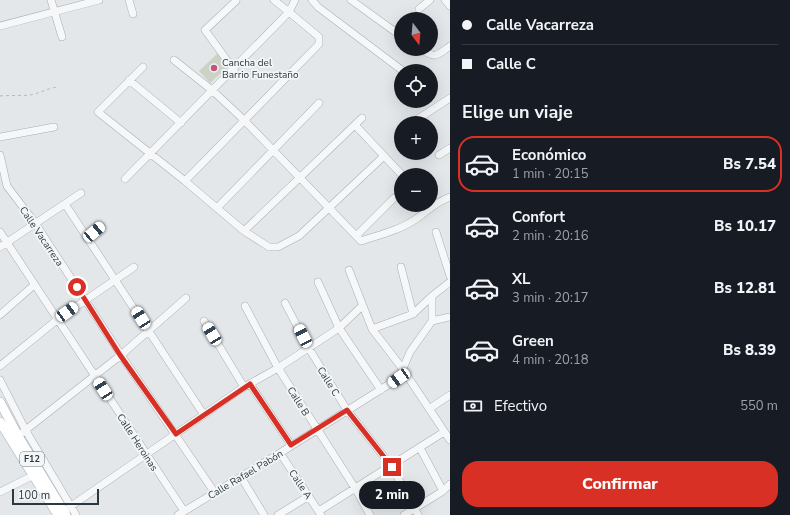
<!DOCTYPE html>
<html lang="es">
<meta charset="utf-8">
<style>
:root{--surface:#171b24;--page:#20242c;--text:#f1f3f6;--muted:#9ea1a6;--line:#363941;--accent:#d93025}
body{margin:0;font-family:"Nunito Sans",sans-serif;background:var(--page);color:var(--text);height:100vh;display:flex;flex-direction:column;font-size:15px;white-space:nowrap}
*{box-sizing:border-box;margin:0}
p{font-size:13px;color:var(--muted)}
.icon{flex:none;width:22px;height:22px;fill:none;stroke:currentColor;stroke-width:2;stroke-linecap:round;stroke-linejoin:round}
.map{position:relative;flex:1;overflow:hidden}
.side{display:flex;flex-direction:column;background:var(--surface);width:340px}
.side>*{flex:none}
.banner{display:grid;align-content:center;height:88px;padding:0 12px;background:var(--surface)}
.needle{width:26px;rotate:164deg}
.buttons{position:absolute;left:394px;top:12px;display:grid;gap:8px}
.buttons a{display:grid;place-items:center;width:44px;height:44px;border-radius:50%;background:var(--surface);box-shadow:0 4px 16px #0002;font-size:20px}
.scale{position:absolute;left:12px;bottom:10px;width:87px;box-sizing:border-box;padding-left:4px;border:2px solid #2c3840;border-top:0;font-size:11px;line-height:14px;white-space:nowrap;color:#2c3840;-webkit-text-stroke:3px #f2f6f7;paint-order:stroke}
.end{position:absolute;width:18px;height:18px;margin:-9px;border:5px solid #d93025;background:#fff;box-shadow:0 0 0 2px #fff}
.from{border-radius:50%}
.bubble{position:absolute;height:28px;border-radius:14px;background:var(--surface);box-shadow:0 4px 16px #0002;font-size:13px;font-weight:800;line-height:28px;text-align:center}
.car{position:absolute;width:12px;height:24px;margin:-12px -6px;border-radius:5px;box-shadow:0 0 3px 1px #0007;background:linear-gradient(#fff 24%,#345 0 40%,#fff 0 76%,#345 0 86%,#fff 0)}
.banner b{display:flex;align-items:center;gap:14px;height:38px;font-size:15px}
.banner b+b{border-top:1px solid var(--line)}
.banner i{width:10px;height:10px;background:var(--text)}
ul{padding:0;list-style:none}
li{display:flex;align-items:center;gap:12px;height:56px;margin:0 8px 6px;padding:0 4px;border:2px solid transparent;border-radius:16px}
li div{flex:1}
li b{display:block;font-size:15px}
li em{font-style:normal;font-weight:800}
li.current{border-color:var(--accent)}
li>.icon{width:36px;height:36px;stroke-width:1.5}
h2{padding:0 12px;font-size:18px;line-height:48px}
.pay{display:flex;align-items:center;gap:10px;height:44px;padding:0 12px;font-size:15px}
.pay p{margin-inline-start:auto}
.action{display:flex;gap:8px;margin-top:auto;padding:8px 12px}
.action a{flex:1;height:46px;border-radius:16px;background:var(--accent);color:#fff;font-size:16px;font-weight:800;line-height:46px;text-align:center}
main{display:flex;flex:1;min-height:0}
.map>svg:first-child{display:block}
.green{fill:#ccd3c5}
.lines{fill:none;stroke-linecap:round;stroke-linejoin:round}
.minor-casing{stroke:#a8afb4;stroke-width:8}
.major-casing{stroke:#a3aeb4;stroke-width:10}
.path{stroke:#b5babd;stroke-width:1;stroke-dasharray:3 3;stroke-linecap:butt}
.minor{stroke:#f5f7f8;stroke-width:7}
.major{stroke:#fff;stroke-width:9}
.route{stroke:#d93025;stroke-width:5}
.poi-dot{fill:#c2557e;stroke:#f2f6f7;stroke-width:1.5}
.labels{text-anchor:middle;stroke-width:3.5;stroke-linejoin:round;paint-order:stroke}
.shield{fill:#f2f6f7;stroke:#677177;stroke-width:1}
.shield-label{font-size:9px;font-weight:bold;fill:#2c3840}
.poi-label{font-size:10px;fill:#2c3840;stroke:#f2f6f7;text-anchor:start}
.street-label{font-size:10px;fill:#2c3840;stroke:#f2f6f7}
</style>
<main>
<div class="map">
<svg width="450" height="515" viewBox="0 0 450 515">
<rect width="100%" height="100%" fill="#e3e7ea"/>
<path class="green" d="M218 53 229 66 210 83 199 71Z"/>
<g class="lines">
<defs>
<path id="minor" d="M51 0 62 37
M129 0 133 14
M312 0 318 7 403 71
M351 0 401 36
M445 0 450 6
M419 9 430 0
M0 26 99 0
M421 49C436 59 436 56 450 46
M174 60 213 91 244 120 361 241C379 235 400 230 416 219 429 210 434 203 450 197
M143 67 98 112 185 181 244 231 269 247H278L299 236 384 156
M234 70 205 30 236 1
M129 80 181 123
M413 122 450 98
M355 125 402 175
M0 137 54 127
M0 155 7 186 35 223 121 355 215 493
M439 155 450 148
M125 179 289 12 274 0
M185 181 319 44V37L289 12 295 0
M65 204 204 415
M217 208 319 103
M244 231 362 118
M0 232 184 511
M436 232 450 276
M356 236 394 198
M88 237 101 226
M0 247 81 193
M401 267 413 314
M349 270 372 329 413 314 432 296
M318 282 339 328 381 390
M285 303 308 347 347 410 392 467 418 515
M245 306 278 368 355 488 370 515
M0 315 34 285
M204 321 244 387
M432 321 450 317
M372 329 402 368 450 440
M0 366 58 319 134 267
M0 380 26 431 76 515
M250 384 291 445
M429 409 450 395
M18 436 121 355 186 298
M420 448 443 491
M280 453 321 515
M241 477 264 515
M0 492 34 475
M64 511 244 387 278 368 339 328 362 306
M319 511 444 432
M178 515 280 453 399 378 410 352 432 321V296L450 282
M278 515 309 496
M404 515 443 491 450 484"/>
<path id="major" d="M0 402 18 436 66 515
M0 422 58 515"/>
</defs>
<use href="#minor" class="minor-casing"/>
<use href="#major" class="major-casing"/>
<path class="path" d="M0 96C10 95 20 96 30 95 38 94 48 88 58 87"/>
<use href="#minor" class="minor"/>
<use href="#major" class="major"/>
</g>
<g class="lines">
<path class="route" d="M77 287 120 355 176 434 250 384 291 445 347 410 392 467"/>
</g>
<circle class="poi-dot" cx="214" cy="68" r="4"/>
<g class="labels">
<rect class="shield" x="20" y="452" width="24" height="14" rx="3"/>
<g class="shield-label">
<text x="32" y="462">F12</text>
</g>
<g class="poi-label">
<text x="222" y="66">Cancha del<tspan x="222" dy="12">Barrio Funestaño</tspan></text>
</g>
<g class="street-label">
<text transform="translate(42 236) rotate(56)" y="4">Calle Vacarreza</text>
<text transform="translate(329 381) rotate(58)" y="4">Calle C</text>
<text transform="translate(299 401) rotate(58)" y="4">Calle B</text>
<text transform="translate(138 442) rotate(57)" y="4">Calle Heroinas</text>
<text transform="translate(245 474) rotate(-31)" y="4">Calle Rafael Pabón</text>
<text transform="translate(301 484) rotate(56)" y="4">Calle A</text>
</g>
</g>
</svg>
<div class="buttons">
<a><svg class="needle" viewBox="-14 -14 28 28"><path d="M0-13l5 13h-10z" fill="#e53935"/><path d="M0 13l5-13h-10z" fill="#9ea1a6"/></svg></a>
<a><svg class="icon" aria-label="locate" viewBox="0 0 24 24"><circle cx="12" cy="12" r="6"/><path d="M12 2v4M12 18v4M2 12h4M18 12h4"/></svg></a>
<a>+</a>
<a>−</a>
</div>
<div class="scale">100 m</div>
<i class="end from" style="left:77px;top:287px"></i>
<i class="end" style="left:392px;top:467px"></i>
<div class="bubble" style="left:359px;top:481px;width:66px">2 min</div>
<i class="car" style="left:94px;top:232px;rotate:50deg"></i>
<i class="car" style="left:67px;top:312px;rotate:54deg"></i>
<i class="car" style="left:141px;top:318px;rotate:327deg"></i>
<i class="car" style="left:212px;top:334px;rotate:329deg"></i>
<i class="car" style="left:303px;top:336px;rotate:333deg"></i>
<i class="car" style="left:399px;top:378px;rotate:235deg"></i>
<i class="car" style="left:103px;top:389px;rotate:327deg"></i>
</div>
<section class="side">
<div class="banner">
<b><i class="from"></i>Calle Vacarreza</b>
<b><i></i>Calle C</b>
</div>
<h2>Elige un viaje</h2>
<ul>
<li class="current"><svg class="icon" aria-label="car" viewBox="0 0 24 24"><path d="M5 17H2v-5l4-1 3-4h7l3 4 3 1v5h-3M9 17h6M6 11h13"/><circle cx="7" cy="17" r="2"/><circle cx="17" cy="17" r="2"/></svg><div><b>Económico</b><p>1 min · 20:15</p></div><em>Bs 7.54</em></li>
<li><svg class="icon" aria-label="car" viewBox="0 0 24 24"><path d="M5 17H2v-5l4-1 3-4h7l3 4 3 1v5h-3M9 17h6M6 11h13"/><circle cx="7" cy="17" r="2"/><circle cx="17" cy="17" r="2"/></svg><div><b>Confort</b><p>2 min · 20:16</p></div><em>Bs 10.17</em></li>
<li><svg class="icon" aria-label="car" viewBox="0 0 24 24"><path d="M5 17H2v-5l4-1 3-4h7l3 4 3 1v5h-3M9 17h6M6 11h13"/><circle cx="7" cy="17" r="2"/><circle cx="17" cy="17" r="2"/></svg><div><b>XL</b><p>3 min · 20:17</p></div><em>Bs 12.81</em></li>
<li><svg class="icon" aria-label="car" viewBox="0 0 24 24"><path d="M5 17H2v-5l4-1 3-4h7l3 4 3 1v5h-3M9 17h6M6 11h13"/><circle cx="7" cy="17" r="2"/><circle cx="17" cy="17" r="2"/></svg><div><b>Green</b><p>4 min · 20:18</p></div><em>Bs 8.39</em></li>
</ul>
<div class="pay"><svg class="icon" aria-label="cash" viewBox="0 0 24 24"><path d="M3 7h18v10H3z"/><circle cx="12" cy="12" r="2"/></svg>Efectivo<p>550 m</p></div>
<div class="action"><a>Confirmar</a></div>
</section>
</main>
